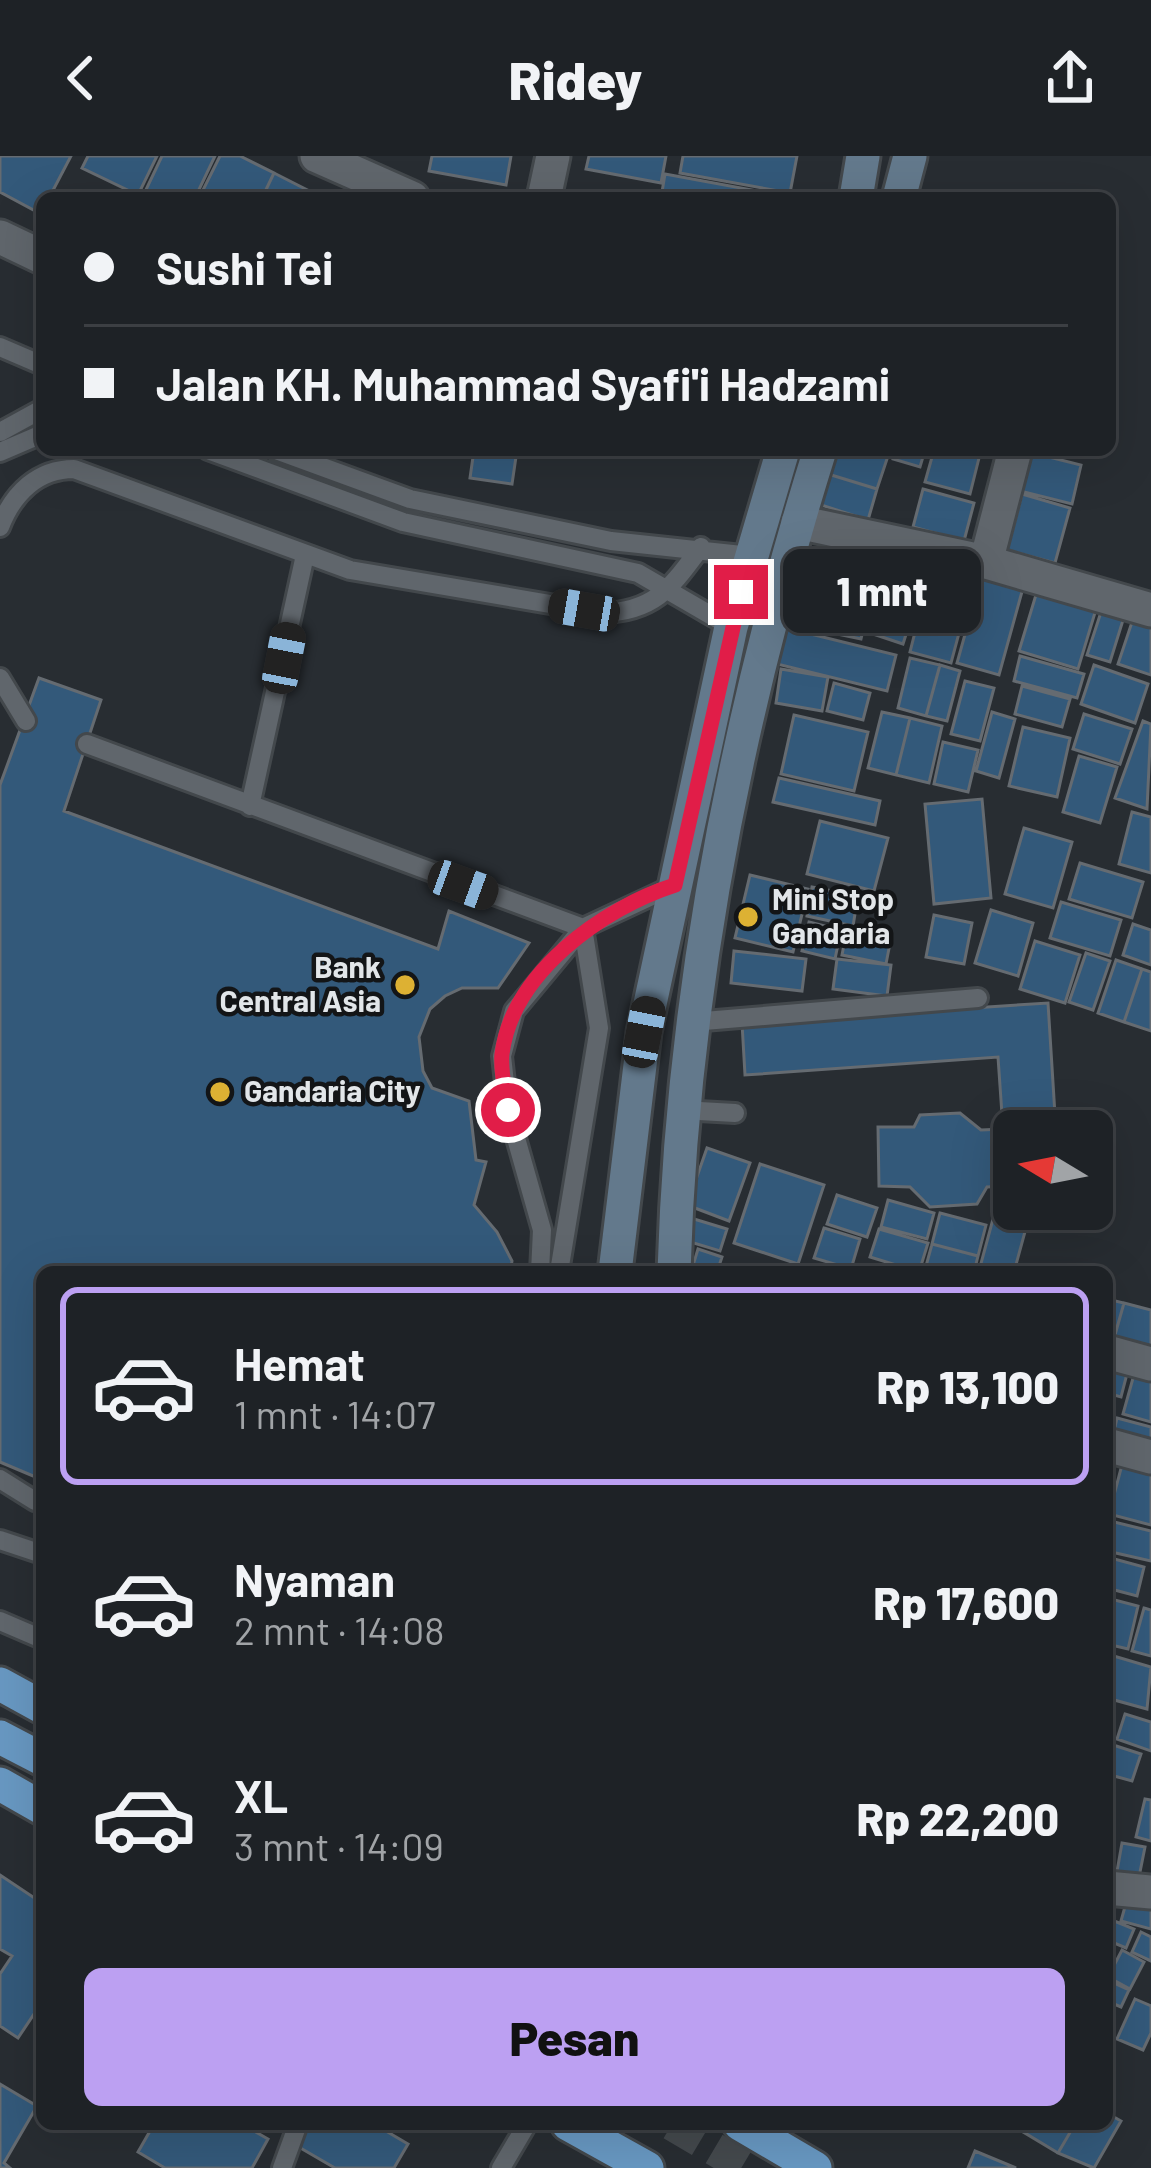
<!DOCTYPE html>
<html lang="id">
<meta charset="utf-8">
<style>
:root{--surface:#1e2226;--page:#262a2e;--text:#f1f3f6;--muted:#a1a4a7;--line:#3c3f43;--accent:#bca0f2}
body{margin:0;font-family:Barlow,sans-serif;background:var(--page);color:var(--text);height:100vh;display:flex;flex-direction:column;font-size:45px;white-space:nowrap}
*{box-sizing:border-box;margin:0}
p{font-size:39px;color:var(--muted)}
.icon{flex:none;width:66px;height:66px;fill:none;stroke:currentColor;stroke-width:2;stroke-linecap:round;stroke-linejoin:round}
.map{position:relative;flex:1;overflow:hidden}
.sheet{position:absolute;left:36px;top:1110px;width:1077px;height:864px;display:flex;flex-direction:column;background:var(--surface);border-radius:18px;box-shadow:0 12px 48px #0002,0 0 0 3px var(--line)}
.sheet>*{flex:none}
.hud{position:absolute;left:36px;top:36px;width:1080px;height:264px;border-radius:18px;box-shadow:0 12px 48px #0002,0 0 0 3px var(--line);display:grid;align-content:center;height:264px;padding:0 48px;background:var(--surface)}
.needle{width:78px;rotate:280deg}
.fabs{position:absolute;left:993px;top:954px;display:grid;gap:24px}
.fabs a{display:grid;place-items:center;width:120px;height:120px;border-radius:18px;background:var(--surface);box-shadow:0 12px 48px #0002,0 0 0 3px var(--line);font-size:60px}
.end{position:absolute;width:54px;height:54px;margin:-27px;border:15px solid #e11d48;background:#fff;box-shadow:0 0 0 6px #fff}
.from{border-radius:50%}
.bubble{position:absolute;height:84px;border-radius:18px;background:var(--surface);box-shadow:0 12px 48px #0002,0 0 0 3px var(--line);font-size:39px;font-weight:800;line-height:84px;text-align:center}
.car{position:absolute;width:36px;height:72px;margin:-36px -18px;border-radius:15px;box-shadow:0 0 9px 3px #0007;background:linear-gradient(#222 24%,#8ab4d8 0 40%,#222 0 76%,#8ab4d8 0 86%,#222 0)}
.hud b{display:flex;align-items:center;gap:42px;height:114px;font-size:45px}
.hud b+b{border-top:3px solid var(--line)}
.hud i{width:30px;height:30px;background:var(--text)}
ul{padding:21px 0 0;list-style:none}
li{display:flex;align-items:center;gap:36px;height:198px;margin:0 24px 18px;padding:0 24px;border:6px solid transparent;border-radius:18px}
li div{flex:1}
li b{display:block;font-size:45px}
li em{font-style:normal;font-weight:800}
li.active{border-color:var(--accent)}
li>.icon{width:108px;height:108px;stroke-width:1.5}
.action{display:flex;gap:24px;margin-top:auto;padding:24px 48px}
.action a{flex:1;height:138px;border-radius:18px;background:var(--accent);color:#111;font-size:48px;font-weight:800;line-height:138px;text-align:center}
header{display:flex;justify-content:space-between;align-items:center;height:156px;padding:0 48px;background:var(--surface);font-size:54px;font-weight:800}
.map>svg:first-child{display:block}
.building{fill:#33597a;stroke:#656b71;stroke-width:3}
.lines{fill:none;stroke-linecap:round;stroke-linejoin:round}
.trunk-tunnel{stroke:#44494d;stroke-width:33;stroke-dasharray:33 16;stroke-linecap:butt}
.service-casing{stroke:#43484c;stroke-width:24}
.minor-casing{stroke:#43484c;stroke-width:39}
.secondary-casing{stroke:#43484c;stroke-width:39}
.trunk-casing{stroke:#43484c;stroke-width:39}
.service{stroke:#60666c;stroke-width:18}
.minor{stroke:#60666c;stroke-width:33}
.secondary{stroke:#63798c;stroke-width:33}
.trunk{stroke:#6898c2;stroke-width:33}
.route{stroke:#e11d48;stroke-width:15}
.poi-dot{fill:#ddb133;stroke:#131517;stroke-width:4.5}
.labels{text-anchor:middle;stroke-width:9;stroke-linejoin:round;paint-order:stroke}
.poi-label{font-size:30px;font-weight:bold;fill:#e2e6e9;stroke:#131517;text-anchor:start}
</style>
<header><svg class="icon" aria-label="back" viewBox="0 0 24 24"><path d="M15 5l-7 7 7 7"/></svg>Ridey<svg class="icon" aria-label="share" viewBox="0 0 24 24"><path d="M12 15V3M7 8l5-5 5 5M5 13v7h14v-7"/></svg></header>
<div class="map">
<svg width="1151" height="2012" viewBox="0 0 1151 2012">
<rect width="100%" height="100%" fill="#282d32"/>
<path class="building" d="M0 0H71L49 42H42L41 58 0 36Z
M88 0H157L138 39 82 12Z
M162 0H215L195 42H142Z
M220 0H240L274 17 262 42H199Z
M432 0H511L506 29 429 15Z
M589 0H666L661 27 586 13Z
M683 0H797L790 37 680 17Z
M274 17 321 41V42H262Z
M665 18 790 41V42H661Z
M474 294H517L512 328 470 322Z
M836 294H890L877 333 828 318Z
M895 294H925L920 311 893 303Z
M934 294H981L970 338 925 326Z
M1029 296 1081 309 1072 348 1020 335Z
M828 318 877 333 868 364 818 348Z
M923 333 974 347 964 385 913 371Z
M1022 338 1070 352 1055 407 1007 394Z
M844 406 877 414 861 483 828 476Z
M981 421 1023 432 999 519 957 507Z
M887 424 920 434 903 488 870 477Z
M927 429 969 440 951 507 910 496Z
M1038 432 1097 450 1078 513 1019 495Z
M1102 453 1124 461 1110 506 1087 499Z
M1132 466 1151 472V519L1118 508Z
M770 468 896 499 887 535 761 504Z
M1020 500 1084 518 1077 542 1014 525Z
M910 502 940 509 926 560 898 552Z
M940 509 960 515 947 565 926 560Z
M1094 509 1148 528 1135 567 1081 548Z
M781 513 828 521 822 555 776 547Z
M39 522 101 544 64 655 438 793 449 755 529 787 498 832H462L445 840 430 853 419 881 423 915 432 932 469 945 476 1004 486 1006 474 1049 497 1076 512 1105 510 1116H42V1357L35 1345 38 1322 0 1306V629Z
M965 525 994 532 980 585 951 578Z
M834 527 870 537 863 564 827 555Z
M1022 530 1070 543 1062 571 1015 558Z
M882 556 910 562 896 619 868 612Z
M992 556 1015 563 999 622 976 615Z
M1084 558 1132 573 1120 608 1073 593Z
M794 559 868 576 854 635 781 618Z
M910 562 942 570 929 627 896 619Z
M1143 565 1151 568 1147 653 1115 642Z
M1023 571 1070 582 1057 641 1009 630Z
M943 586 978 594 968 636 934 628Z
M1079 600 1117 611 1100 667 1063 656Z
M779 622 880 645 875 669 773 646Z
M982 643 991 742 934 748 925 648Z
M1132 656 1151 661V717L1119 708Z
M820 665 888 682 874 735 807 718Z
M1024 672 1072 686 1053 752 1005 738Z
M1080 707 1143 726 1132 762 1069 743Z
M750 719 808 733 793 796 735 782Z
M812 731 858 740 853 770 807 760Z
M1061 746 1121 764 1110 800 1050 782Z
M991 754 1033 767 1018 820 975 807Z
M934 759 972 767 964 808 926 801Z
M809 766 841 774 835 803 802 795Z
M1133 768 1151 774V809L1123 799Z
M847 773 891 782 886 808 842 799Z
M1035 785 1080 799 1065 847 1020 833Z
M734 795 806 803 802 835 731 827Z
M1086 797 1110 805 1093 854 1069 846Z
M837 803 891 809 887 840 833 833Z
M1116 804 1142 813 1124 866 1098 857Z
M1142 813 1151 816V875L1124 866Z
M1048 847 1056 975H1014V1053L1061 1055 1008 1058 1007 1030 987 1031 977 1048 930 1051 910 1031 879 1030 878 971H914L920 959 960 957 981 974 1003 973 998 901 745 919 742 867Z
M707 992 750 1007 729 1065 687 1049Z
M760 1008 824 1029 798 1108 734 1087Z
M837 1039 877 1052 867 1081 827 1068Z
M888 1044 934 1057 927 1083 881 1071Z
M940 1057 986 1069 978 1100 932 1088Z
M694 1063 727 1073 720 1095 687 1085Z
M993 1063 1026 1072 1014 1116 980 1111Z
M824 1072 860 1083 851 1113 814 1102Z
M879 1073 928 1087 919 1116 870 1101Z
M932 1088 978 1100 974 1116 926 1110Z
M698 1093 722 1101 717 1116H691Z
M1107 1143 1124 1147 1111 1193 1107 1192Z
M1124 1147 1151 1154V1203L1111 1193Z
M1107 1208 1128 1214 1121 1241 1107 1237Z
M1135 1215 1151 1220V1266L1123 1258Z
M1117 1262 1151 1271V1295L1112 1285Z
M1124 1301 1151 1308V1369L1109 1358Z
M1110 1365 1151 1375V1405L1107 1395Z
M1107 1401 1144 1411 1137 1440 1107 1432Z
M1107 1442 1138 1450 1128 1493 1107 1488Z
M1144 1452 1151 1454V1500L1132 1495Z
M1107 1498 1151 1511 1147 1553 1107 1542Z
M1125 1558 1151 1566V1595L1117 1583Z
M1107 1587 1141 1598 1132 1625 1107 1618Z
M1145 1643 1151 1644V1685L1136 1681Z
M1122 1687 1145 1691 1138 1726 1116 1721Z
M0 1719 42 1747V1846L18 1882 0 1870V1818L12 1800 0 1793Z
M1128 1740 1151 1747V1773L1121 1765Z
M1107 1762 1134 1773 1126 1792 1107 1784Z
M1141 1776 1151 1781V1805L1132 1796Z
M1122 1794 1144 1806 1130 1833 1108 1821Z
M1107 1824 1129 1834 1121 1851 1107 1845Z
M1135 1843 1151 1850V1877L1143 1894 1117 1883Z
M0 1928 37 1950 4 2007 10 2012H0Z
M1107 1957 1121 1965 1094 2012 1058 1997 1075 1968H1107Z
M154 1968H242L268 1983 252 2012H165L138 1996Z
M310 1968H374L408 1988 394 2012H335L297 1990Z
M1010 1968H1075L1058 1997Z
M975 1995 1016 2012H968Z"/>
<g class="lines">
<path class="trunk-tunnel" d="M672 1968 746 2012"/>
<defs>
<path id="service" d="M0 191 42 209
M0 276 42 253
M208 294 403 366 638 417 731 471
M276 294 410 343 611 385 751 400
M0 296 42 278
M0 371C13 337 38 313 74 313L350 414 603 457C656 455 671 431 701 391
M0 522 26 565
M87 588 583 772
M250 650 305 399
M692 866 978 842
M681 954 735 957
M540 1116 542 1074 508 954 502 900 514 855 583 772 675 729
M559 1116 599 872 583 772
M0 1323 35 1345
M0 1384 42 1398
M0 1465 42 1483
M282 2012 298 1968
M501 2012 527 1968"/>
<path id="minor" d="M317 0 412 42
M544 42 553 0
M0 81 42 101
M798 366 986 406 1151 454
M986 406 1015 294
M1107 1196 1151 1208
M1107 1289 1151 1301
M1107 1732 1151 1736"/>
<path id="secondary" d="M856 42 863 0
M899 42 910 0
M615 1116 644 876 731 471 783 294
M674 1116C682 838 737 559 820 294"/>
<path id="trunk" d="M0 1528 42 1551
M0 1581 42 1603
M0 1628 42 1652
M568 1968 647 2012
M740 1968 815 2012"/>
</defs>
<use href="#service" class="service-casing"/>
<use href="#minor" class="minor-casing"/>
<use href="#secondary" class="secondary-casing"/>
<use href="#trunk" class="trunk-casing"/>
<use href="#service" class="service"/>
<use href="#minor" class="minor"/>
<use href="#secondary" class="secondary"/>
<use href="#trunk" class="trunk"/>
</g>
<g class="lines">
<path class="route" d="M508 954C506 937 500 916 502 898 512 817 603 752 675 729L741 436"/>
</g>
<g class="poi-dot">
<circle cx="748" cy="761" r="12"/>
<circle cx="405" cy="829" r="12"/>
<circle cx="220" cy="936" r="12"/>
</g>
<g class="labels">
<g class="poi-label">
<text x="772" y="754">Mini Stop<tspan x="772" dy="34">Gandaria</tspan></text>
<text x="381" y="822" text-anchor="end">Bank<tspan x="381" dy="34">Central Asia</tspan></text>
<text x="244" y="946">Gandaria City</text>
</g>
</g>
</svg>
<div class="fabs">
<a><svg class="needle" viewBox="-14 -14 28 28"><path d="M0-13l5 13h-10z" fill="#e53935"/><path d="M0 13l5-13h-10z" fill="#a1a4a7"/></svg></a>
</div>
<i class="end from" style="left:508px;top:954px"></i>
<i class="end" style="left:741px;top:436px"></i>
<div class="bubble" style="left:783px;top:393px;width:198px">1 mnt</div>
<i class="car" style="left:584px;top:454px;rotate:280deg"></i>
<i class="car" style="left:284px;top:502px;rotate:11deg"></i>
<i class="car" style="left:463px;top:729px;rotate:110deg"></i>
<i class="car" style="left:644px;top:876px;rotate:11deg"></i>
<div class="hud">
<b><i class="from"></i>Sushi Tei</b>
<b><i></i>Jalan KH. Muhammad Syafi'i Hadzami</b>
</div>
<section class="sheet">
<ul>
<li class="active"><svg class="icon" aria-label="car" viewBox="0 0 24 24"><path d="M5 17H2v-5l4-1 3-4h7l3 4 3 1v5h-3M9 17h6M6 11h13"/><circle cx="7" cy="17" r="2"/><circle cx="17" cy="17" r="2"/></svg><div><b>Hemat</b><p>1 mnt · 14:07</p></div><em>Rp 13,100</em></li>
<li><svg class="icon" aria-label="car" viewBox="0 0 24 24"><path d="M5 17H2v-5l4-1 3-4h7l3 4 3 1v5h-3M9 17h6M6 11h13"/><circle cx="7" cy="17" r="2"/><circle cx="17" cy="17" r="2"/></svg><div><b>Nyaman</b><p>2 mnt · 14:08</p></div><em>Rp 17,600</em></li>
<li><svg class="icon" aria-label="car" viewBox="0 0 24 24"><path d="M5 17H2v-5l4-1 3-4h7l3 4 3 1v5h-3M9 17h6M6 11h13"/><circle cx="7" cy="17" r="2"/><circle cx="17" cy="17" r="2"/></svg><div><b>XL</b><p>3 mnt · 14:09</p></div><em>Rp 22,200</em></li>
</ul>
<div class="action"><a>Pesan</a></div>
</section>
</div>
